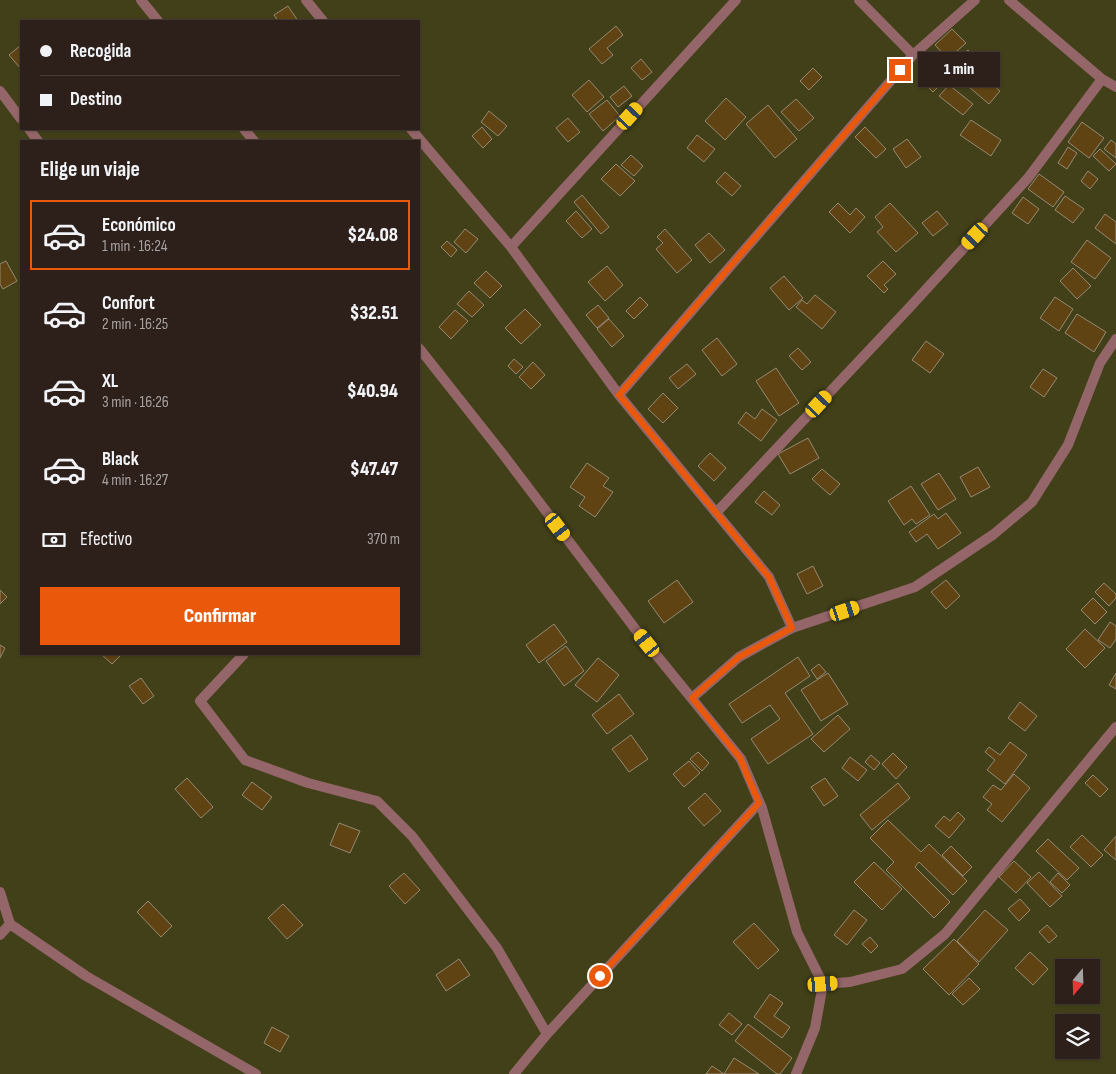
<!DOCTYPE html>
<html lang="es">
<meta charset="utf-8">
<style>
:root{--surface:#2d1f19;--page:#392c26;--text:#f1f3f6;--muted:#a7a2a2;--line:#483d38;--accent:#ea580c}
body{margin:0;font-family:"Sofia Sans Condensed",sans-serif;background:var(--page);color:var(--text);height:100vh;display:flex;flex-direction:column;font-size:19px;white-space:nowrap}
*{box-sizing:border-box;margin:0}
p{font-size:16px;color:var(--muted)}
.icon{flex:none;width:28px;height:28px;fill:none;stroke:currentColor;stroke-width:2;stroke-linecap:round;stroke-linejoin:round}
.map{position:relative;flex:1;overflow:hidden}
.details{position:absolute;left:20px;top:140px;width:400px;height:515px;display:flex;flex-direction:column;background:var(--surface);border-radius:0px;box-shadow:0 1px 4px #0004,0 0 0 1px var(--line)}
.details>*{flex:none}
.top-card{position:absolute;left:20px;top:20px;width:400px;height:110px;border-radius:0px;box-shadow:0 1px 4px #0004,0 0 0 1px var(--line);display:grid;align-content:center;height:110px;padding:0 20px;background:var(--surface)}
.needle{width:32px;rotate:199deg}
.tools{position:absolute;left:1055px;top:959px;display:grid;gap:10px}
.tools a{display:grid;place-items:center;width:45px;height:45px;border-radius:0px;background:var(--surface);box-shadow:0 1px 4px #0004,0 0 0 1px var(--line);font-size:25px}
.end{position:absolute;width:22px;height:22px;margin:-11px;border:6px solid #ea580c;background:#fff;box-shadow:0 0 0 2px #fff}
.from{border-radius:50%}
.bubble{position:absolute;height:35px;border-radius:0px;background:var(--surface);box-shadow:0 1px 4px #0004,0 0 0 1px var(--line);font-size:16px;font-weight:800;line-height:35px;text-align:center}
.car{position:absolute;width:15px;height:30px;margin:-15px -8px;border-radius:6px;box-shadow:0 0 4px 1px #0007;background:linear-gradient(#f5c518 24%,#345 0 40%,#f5c518 0 76%,#345 0 86%,#f5c518 0)}
.top-card b{display:flex;align-items:center;gap:18px;height:48px;font-size:19px}
.top-card b+b{border-top:1px solid var(--line)}
.top-card i{width:12px;height:12px;background:var(--text)}
ul{padding:0;list-style:none}
li{display:flex;align-items:center;gap:15px;height:70px;margin:0 10px 8px;padding:0 10px;border:2px solid transparent;border-radius:0px}
li div{flex:1}
li b{display:block;font-size:19px}
li em{font-style:normal;font-weight:800}
li.selected{border-color:var(--accent)}
li>.icon{width:45px;height:45px;stroke-width:1.5}
h2{padding:0 20px;font-size:22px;line-height:60px}
.pay{display:flex;align-items:center;gap:12px;height:55px;padding:0 20px;font-size:19px}
.pay p{margin-inline-start:auto}
.action{display:flex;gap:10px;margin-top:auto;padding:10px 20px}
.action a{flex:1;height:58px;border-radius:0px;background:var(--accent);color:#fff;font-size:20px;font-weight:800;line-height:58px;text-align:center}
.map>svg:first-child{display:block}
.green{fill:#414019;fill-rule:evenodd}
.building{fill:#5f4313;stroke:#968975}
.lines{fill:none;stroke-linecap:round;stroke-linejoin:round}
.street{stroke:#946669;stroke-width:10}
.route{stroke:#ea580c;stroke-width:6}
</style>
<div class="map">
<svg width="1116" height="1074" viewBox="0 0 1116 1074">
<rect width="100%" height="100%" fill="#3c2921"/>
<path class="green" d="M0 0H1116V1074H0ZM21 21H419V129H21ZM21 141H419V654H21ZM1064 968H1091V995H1064ZM1064 1022H1091V1050H1064Z"/>
<path class="building" d="M288 6 298 21H278L274 15Z
M616 26 623 35 607 48 613 55 602 64 589 49Z
M952 29 966 43 948 59 935 45Z
M21 45V67L20 68 9 55Z
M968 50 981 64 968 75 956 61Z
M641 59 652 72 642 80 631 68Z
M936 59 951 74 933 92 917 76Z
M813 68 822 77 809 90 800 81Z
M980 74 1000 91 989 104 969 87Z
M589 80 604 97 587 112 572 95Z
M949 85 973 104 963 115 939 96Z
M624 86 632 96 618 107 610 97Z
M726 98 746 117 725 140 705 121Z
M796 99 814 118 799 131 781 112Z
M607 100 620 116 603 131 589 114Z
M768 105 797 139 775 158 746 124Z
M489 111 507 126 498 136 481 122Z
M568 118 580 132 568 142 556 128Z
M971 120 1001 140 991 156 960 135Z
M1082 122 1104 138 1089 158 1068 142Z
M482 127 492 139 483 148 472 136Z
M865 127 886 149 876 158 855 137Z
M697 135 715 149 704 162 687 148Z
M907 139 921 157 906 168 893 149Z
M1111 140 1116 144V158L1104 149Z
M1068 147 1077 153 1067 169 1058 163Z
M1100 149 1116 164 1109 171 1093 156Z
M631 155 643 166 634 176 621 165Z
M616 164 635 181 620 196 601 179Z
M1088 171 1098 179 1090 189 1081 181Z
M725 172 741 186 732 196 716 182Z
M1039 174 1064 192 1053 207 1028 189Z
M582 195 609 227 601 234 574 202Z
M1065 196 1084 209 1073 223 1055 210Z
M1023 197 1039 209 1028 224 1012 213Z
M838 203 850 215 856 208 865 217 850 233 829 212Z
M890 203 918 233 896 252 877 232 883 227 875 217Z
M576 211 592 229 582 238 566 221Z
M937 211 948 224 933 236 922 223Z
M1105 214 1116 222V244L1095 228Z
M465 229 478 239 466 253 454 242Z
M665 229 692 260 677 273 656 249 663 243 657 237Z
M709 233 725 250 710 263 695 245Z
M1087 240 1111 258 1095 279 1071 262Z
M447 241 457 250 451 257 441 247Z
M6 261 17 281 3 289 0 284V264Z
M883 261 896 274 884 285 888 289 884 293 867 276Z
M607 266 623 285 605 301 588 282Z
M1073 268 1091 286 1077 299 1060 281Z
M486 271 502 286 490 298 474 283Z
M784 276 803 298 789 310 770 288Z
M469 291 484 305 472 317 457 304Z
M815 295 836 312 822 329 796 307 802 300 807 304Z
M640 297 648 305 634 319 626 311Z
M1055 297 1073 309 1059 331 1040 318Z
M598 305 609 318 597 328 586 315Z
M525 309 541 325 521 344 505 328Z
M455 310 468 321 451 339 439 327Z
M1077 314 1106 332 1094 352 1065 333Z
M609 319 624 336 612 347 597 329Z
M717 338 737 364 722 376 702 350Z
M926 341 944 354 930 373 912 360Z
M798 348 811 362 802 370 789 356Z
M514 359 523 367 516 374 508 366Z
M533 362 545 375 531 389 519 377Z
M687 364 696 374 678 389 669 378Z
M776 368 799 403 779 416 756 381Z
M1043 369 1057 378 1044 397 1030 387Z
M663 393 678 408 663 423 648 409Z
M762 409 777 420 761 441 738 423 746 412 755 419Z
M808 438 819 458 790 474 778 454Z
M710 453 726 468 714 481 698 466Z
M587 463 609 478 603 486 613 492 595 517 579 506 585 497 570 487Z
M978 467 990 487 971 497 960 477Z
M822 469 840 484 830 495 812 479Z
M939 473 956 499 938 510 921 484Z
M911 486 930 515 916 524 912 519 904 525 888 501Z
M764 491 780 505 772 515 755 502Z
M946 513 961 533 938 549 927 534 916 542 909 532 934 514 938 519Z
M813 566 823 586 807 594 797 574Z
M677 580 693 602 664 623 648 601Z
M946 580 960 596 946 609 931 592Z
M1104 583 1116 594V598L1109 606 1095 592Z
M0 590 7 597 0 604Z
M1093 598 1107 612 1095 624 1081 610Z
M1110 622 1116 626V639L1110 648 1098 640Z
M554 624 567 642 539 663 526 645Z
M1085 629 1105 648 1085 668 1066 649Z
M0 645 5 648 0 658Z
M566 646 584 671 564 686 546 661Z
M101 654H122L112 664Z
M798 657 810 676 785 693 813 734 768 764 751 739 780 719 770 705 742 723 729 704Z
M598 658 619 675 597 702 575 685Z
M819 664 826 672 817 679 811 670Z
M828 673 848 704 821 721 801 690Z
M1116 673V689L1109 685Z
M141 678 154 696 143 704 129 686Z
M619 694 634 714 607 734 592 715Z
M1020 702 1037 716 1025 731 1008 718Z
M838 715 850 729 824 752 811 739Z
M631 735 648 759 629 772 612 749Z
M1010 742 1027 755 1005 784 987 770 995 760 985 752 989 747 1000 755Z
M698 752 709 763 702 771 690 759Z
M893 753 907 767 896 779 882 764Z
M871 755 880 763 874 770 865 762Z
M850 757 867 770 858 781 842 768Z
M689 761 700 773 684 787 673 774Z
M1014 774 1030 788 1002 822 987 810 992 804 983 797 993 785 1001 790Z
M1093 775 1108 789 1100 797 1085 783Z
M187 778 213 807 201 818 175 789Z
M825 778 838 796 824 806 811 787Z
M252 782 272 797 262 810 242 795Z
M898 783 910 798 872 830 860 815Z
M705 793 721 811 704 826 688 808Z
M958 812 965 819 949 838 935 826 944 816 950 821Z
M888 820 921 852 929 844 967 881 953 895 919 862 915 867 950 902 934 918 886 870 894 862 870 838Z
M339 823 360 831 350 853 330 845Z
M1082 835 1103 855 1091 867 1070 847Z
M1116 836V860L1104 850Z
M1048 839 1079 868 1067 880 1036 851Z
M951 846 972 867 963 876 942 855Z
M1014 861 1031 877 1016 893 999 877Z
M874 862 902 889 882 910 854 882Z
M1039 872 1062 896 1050 907 1027 883Z
M404 873 420 890 405 904 389 886Z
M1058 873 1070 885 1062 893 1050 882Z
M1020 899 1030 910 1019 921 1008 909Z
M148 901 172 926 161 937 137 912Z
M283 904 303 925 287 939 268 918Z
M854 910 867 920 847 945 834 935Z
M985 910 1008 930 979 962 957 941Z
M754 923 779 950 758 969 733 942Z
M1047 925 1057 936 1049 943 1039 932Z
M870 937 878 946 871 953 862 944Z
M954 939 979 964 949 995 923 969Z
M1030 952 1048 969 1033 985 1015 968Z
M459 959 470 975 446 991 436 975Z
M969 978 980 989 963 1005 952 994Z
M770 994 783 1003 774 1016 790 1027 782 1038 754 1017Z
M729 1013 742 1024 732 1035 719 1025Z
M748 1024 792 1058 780 1074H777L735 1041Z
M272 1027 289 1036 280 1052 264 1043Z
M734 1058 759 1074H706L712 1066 724 1074Z"/>
<g class="lines">
<path class="street" d="M141 0 158 21
M306 0 323 21
M859 0 913 55
M1009 0 1102 79 1116 87
M0 91 21 119
M29 129 38 141
M244 129 254 141
M411 129 511 247 619 395 769 577 792 628
M511 247 736 0
M419 348 502 453 636 630 741 759 762 808 797 932 823 984
M619 395 913 55 975 0
M716 513 909 308 1028 178 1102 79
M244 654 200 701 245 760 308 783 377 801 412 836 497 948 547 1034
M692 698 739 657 792 628 915 587 994 534 1032 502 1068 445 1100 363 1116 339
M0 892 10 924 86 976 256 1074
M0 935 10 924
M514 1074 547 1034 759 803
M796 1074 815 1028 823 984 850 982 902 969 945 934 1116 727"/>
</g>
<g class="lines">
<path class="route" d="M600 976 759 803 740 758 692 698 739 657 792 628 769 577 619 395 900 70"/>
</g>
</svg>
<div class="tools">
<a><svg class="needle" viewBox="-14 -14 28 28"><path d="M0-13l5 13h-10z" fill="#e53935"/><path d="M0 13l5-13h-10z" fill="#a7a2a2"/></svg></a>
<a><svg class="icon" aria-label="layers" viewBox="0 0 24 24"><path d="M12 4l9 5-9 5-9-5zM3 14l9 5 9-5"/></svg></a>
</div>
<i class="end from" style="left:600px;top:976px"></i>
<i class="end" style="left:900px;top:70px"></i>
<div class="bubble" style="left:918px;top:52px;width:82px">1 min</div>
<i class="car" style="left:630px;top:116px;rotate:42deg"></i>
<i class="car" style="left:975px;top:236px;rotate:223deg"></i>
<i class="car" style="left:819px;top:404px;rotate:43deg"></i>
<i class="car" style="left:558px;top:527px;rotate:143deg"></i>
<i class="car" style="left:845px;top:611px;rotate:72deg"></i>
<i class="car" style="left:647px;top:643px;rotate:321deg"></i>
<i class="car" style="left:823px;top:984px;rotate:86deg"></i>
<div class="top-card">
<b><i class="from"></i>Recogida</b>
<b><i></i>Destino</b>
</div>
<section class="details">
<h2>Elige un viaje</h2>
<ul>
<li class="selected"><svg class="icon" aria-label="car" viewBox="0 0 24 24"><path d="M5 17H2v-5l4-1 3-4h7l3 4 3 1v5h-3M9 17h6M6 11h13"/><circle cx="7" cy="17" r="2"/><circle cx="17" cy="17" r="2"/></svg><div><b>Económico</b><p>1 min · 16:24</p></div><em>$24.08</em></li>
<li><svg class="icon" aria-label="car" viewBox="0 0 24 24"><path d="M5 17H2v-5l4-1 3-4h7l3 4 3 1v5h-3M9 17h6M6 11h13"/><circle cx="7" cy="17" r="2"/><circle cx="17" cy="17" r="2"/></svg><div><b>Confort</b><p>2 min · 16:25</p></div><em>$32.51</em></li>
<li><svg class="icon" aria-label="car" viewBox="0 0 24 24"><path d="M5 17H2v-5l4-1 3-4h7l3 4 3 1v5h-3M9 17h6M6 11h13"/><circle cx="7" cy="17" r="2"/><circle cx="17" cy="17" r="2"/></svg><div><b>XL</b><p>3 min · 16:26</p></div><em>$40.94</em></li>
<li><svg class="icon" aria-label="car" viewBox="0 0 24 24"><path d="M5 17H2v-5l4-1 3-4h7l3 4 3 1v5h-3M9 17h6M6 11h13"/><circle cx="7" cy="17" r="2"/><circle cx="17" cy="17" r="2"/></svg><div><b>Black</b><p>4 min · 16:27</p></div><em>$47.47</em></li>
</ul>
<div class="pay"><svg class="icon" aria-label="cash" viewBox="0 0 24 24"><path d="M3 7h18v10H3z"/><circle cx="12" cy="12" r="2"/></svg>Efectivo<p>370 m</p></div>
<div class="action"><a>Confirmar</a></div>
</section>
</div>
